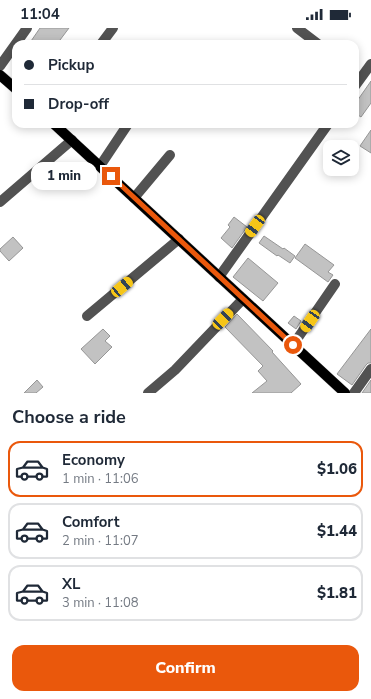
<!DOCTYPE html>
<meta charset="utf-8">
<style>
:root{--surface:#fff;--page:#f2f2f3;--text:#1f2937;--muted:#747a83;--line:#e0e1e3;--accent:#ea580c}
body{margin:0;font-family:"Nunito Sans",sans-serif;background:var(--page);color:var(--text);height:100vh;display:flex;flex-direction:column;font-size:15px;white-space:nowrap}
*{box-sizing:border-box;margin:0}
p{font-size:13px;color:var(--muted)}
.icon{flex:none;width:22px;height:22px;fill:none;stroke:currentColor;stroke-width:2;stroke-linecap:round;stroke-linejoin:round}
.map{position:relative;height:365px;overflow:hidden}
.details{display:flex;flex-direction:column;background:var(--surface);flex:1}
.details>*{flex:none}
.banner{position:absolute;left:12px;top:12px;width:347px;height:88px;border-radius:12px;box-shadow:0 2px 10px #0003;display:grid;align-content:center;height:88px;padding:0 12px;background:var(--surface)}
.controls{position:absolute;left:323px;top:112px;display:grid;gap:8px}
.controls a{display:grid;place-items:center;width:36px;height:36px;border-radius:8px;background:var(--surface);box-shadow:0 2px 10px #0003;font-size:20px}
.end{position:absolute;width:18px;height:18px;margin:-9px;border:5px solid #ea580c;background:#fff;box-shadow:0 0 0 2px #fff}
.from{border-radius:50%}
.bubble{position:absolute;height:28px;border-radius:12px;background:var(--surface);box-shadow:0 2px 10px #0003;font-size:13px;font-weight:800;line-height:28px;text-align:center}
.car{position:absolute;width:12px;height:24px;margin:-12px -6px;border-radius:5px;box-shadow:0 0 3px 1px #0007;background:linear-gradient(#f5c518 24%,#345 0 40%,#f5c518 0 76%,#345 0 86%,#f5c518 0)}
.banner b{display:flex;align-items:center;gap:14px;height:38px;font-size:15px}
.banner b+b{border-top:1px solid var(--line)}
.banner i{width:10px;height:10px;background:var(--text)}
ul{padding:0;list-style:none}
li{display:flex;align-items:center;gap:12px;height:56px;margin:0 8px 6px;padding:0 4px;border:2px solid var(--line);border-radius:12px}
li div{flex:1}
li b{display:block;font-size:15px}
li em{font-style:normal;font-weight:800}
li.selected{border-color:var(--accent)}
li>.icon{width:36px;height:36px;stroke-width:1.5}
h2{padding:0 12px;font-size:18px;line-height:48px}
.primary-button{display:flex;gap:8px;margin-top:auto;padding:8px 12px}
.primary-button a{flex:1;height:46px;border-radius:12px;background:var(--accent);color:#fff;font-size:16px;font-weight:800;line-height:46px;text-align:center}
.status{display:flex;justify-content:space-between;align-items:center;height:28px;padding:0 20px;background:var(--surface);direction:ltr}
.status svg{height:11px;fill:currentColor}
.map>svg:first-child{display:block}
.building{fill:#c2c2c2;stroke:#969696}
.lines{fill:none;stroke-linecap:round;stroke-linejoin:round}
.major-casing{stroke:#dbdbdb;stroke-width:11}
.minor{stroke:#525252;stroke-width:10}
.major{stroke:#000;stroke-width:10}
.route{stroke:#ea580c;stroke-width:5}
</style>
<div class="status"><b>11:04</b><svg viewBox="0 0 49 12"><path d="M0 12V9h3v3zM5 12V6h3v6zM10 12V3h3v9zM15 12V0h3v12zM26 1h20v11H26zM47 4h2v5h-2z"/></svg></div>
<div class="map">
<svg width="371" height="365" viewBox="0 0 371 365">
<rect width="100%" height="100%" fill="#fff"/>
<path class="building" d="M40 0H69L57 16H29Z
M371 53V75L361 89 355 85V76Z
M371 102V125L360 118Z
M234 189 247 199 232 220 221 210 230 199 228 197Z
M264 208 283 221 284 220 295 228 290 235 278 227 277 228 259 215Z
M13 209 23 220 9 233 0 223V221Z
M305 216 334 237 328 244 333 247 328 254 295 230Z
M248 230 278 255 263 273 233 249Z
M237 286 273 323 272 324 301 356 291 365H252L267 353 258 343 263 338 225 299Z
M294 288 301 293 296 301 288 295Z
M103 301 110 308 105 313 112 319 95 336 81 321Z
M371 301V335H368L366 337 352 357 337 346Z
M37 352 43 359 36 365H24Z
M371 352V365H362Z"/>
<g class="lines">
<defs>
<path id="major" d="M0 47 16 61
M54 96 345 365"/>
</defs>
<use href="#major" class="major-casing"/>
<path class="minor" d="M297 0 318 16
M101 16 113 0
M0 38 27 0
M355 58 371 36
M100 138 128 96
M134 170 170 127
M0 174 72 112
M219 249 328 96
M87 288 179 211
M293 317 335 256
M148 365 175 342 243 271
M354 365 371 341"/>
<use href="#major" class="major"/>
</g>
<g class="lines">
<path class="route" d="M111 148 293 317"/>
</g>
</svg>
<div class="controls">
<a><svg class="icon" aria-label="layers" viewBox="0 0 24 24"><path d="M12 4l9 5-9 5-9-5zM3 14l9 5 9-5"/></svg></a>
</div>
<i class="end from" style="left:293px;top:317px"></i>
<i class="end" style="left:111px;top:148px"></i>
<div class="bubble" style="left:31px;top:134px;width:66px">1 min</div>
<i class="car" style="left:255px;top:198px;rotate:216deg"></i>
<i class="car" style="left:122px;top:259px;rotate:50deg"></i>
<i class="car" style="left:223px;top:291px;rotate:44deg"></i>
<i class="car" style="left:310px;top:293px;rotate:215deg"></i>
<div class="banner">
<b><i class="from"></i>Pickup</b>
<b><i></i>Drop-off</b>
</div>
</div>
<section class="details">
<h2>Choose a ride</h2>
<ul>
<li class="selected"><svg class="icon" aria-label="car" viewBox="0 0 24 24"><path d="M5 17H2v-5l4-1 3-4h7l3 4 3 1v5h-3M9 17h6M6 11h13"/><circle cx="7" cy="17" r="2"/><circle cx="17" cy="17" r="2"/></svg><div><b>Economy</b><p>1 min · 11:06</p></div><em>$1.06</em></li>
<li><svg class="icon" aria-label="car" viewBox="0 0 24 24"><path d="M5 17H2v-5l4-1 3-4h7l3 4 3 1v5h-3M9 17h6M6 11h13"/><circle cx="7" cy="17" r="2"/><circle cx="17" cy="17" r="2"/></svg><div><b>Comfort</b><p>2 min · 11:07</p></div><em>$1.44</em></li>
<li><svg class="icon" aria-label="car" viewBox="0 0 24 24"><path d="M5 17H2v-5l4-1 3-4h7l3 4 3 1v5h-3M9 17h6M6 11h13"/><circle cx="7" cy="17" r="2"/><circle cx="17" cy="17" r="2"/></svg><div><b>XL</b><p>3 min · 11:08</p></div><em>$1.81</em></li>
</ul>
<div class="primary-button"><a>Confirm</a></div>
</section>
